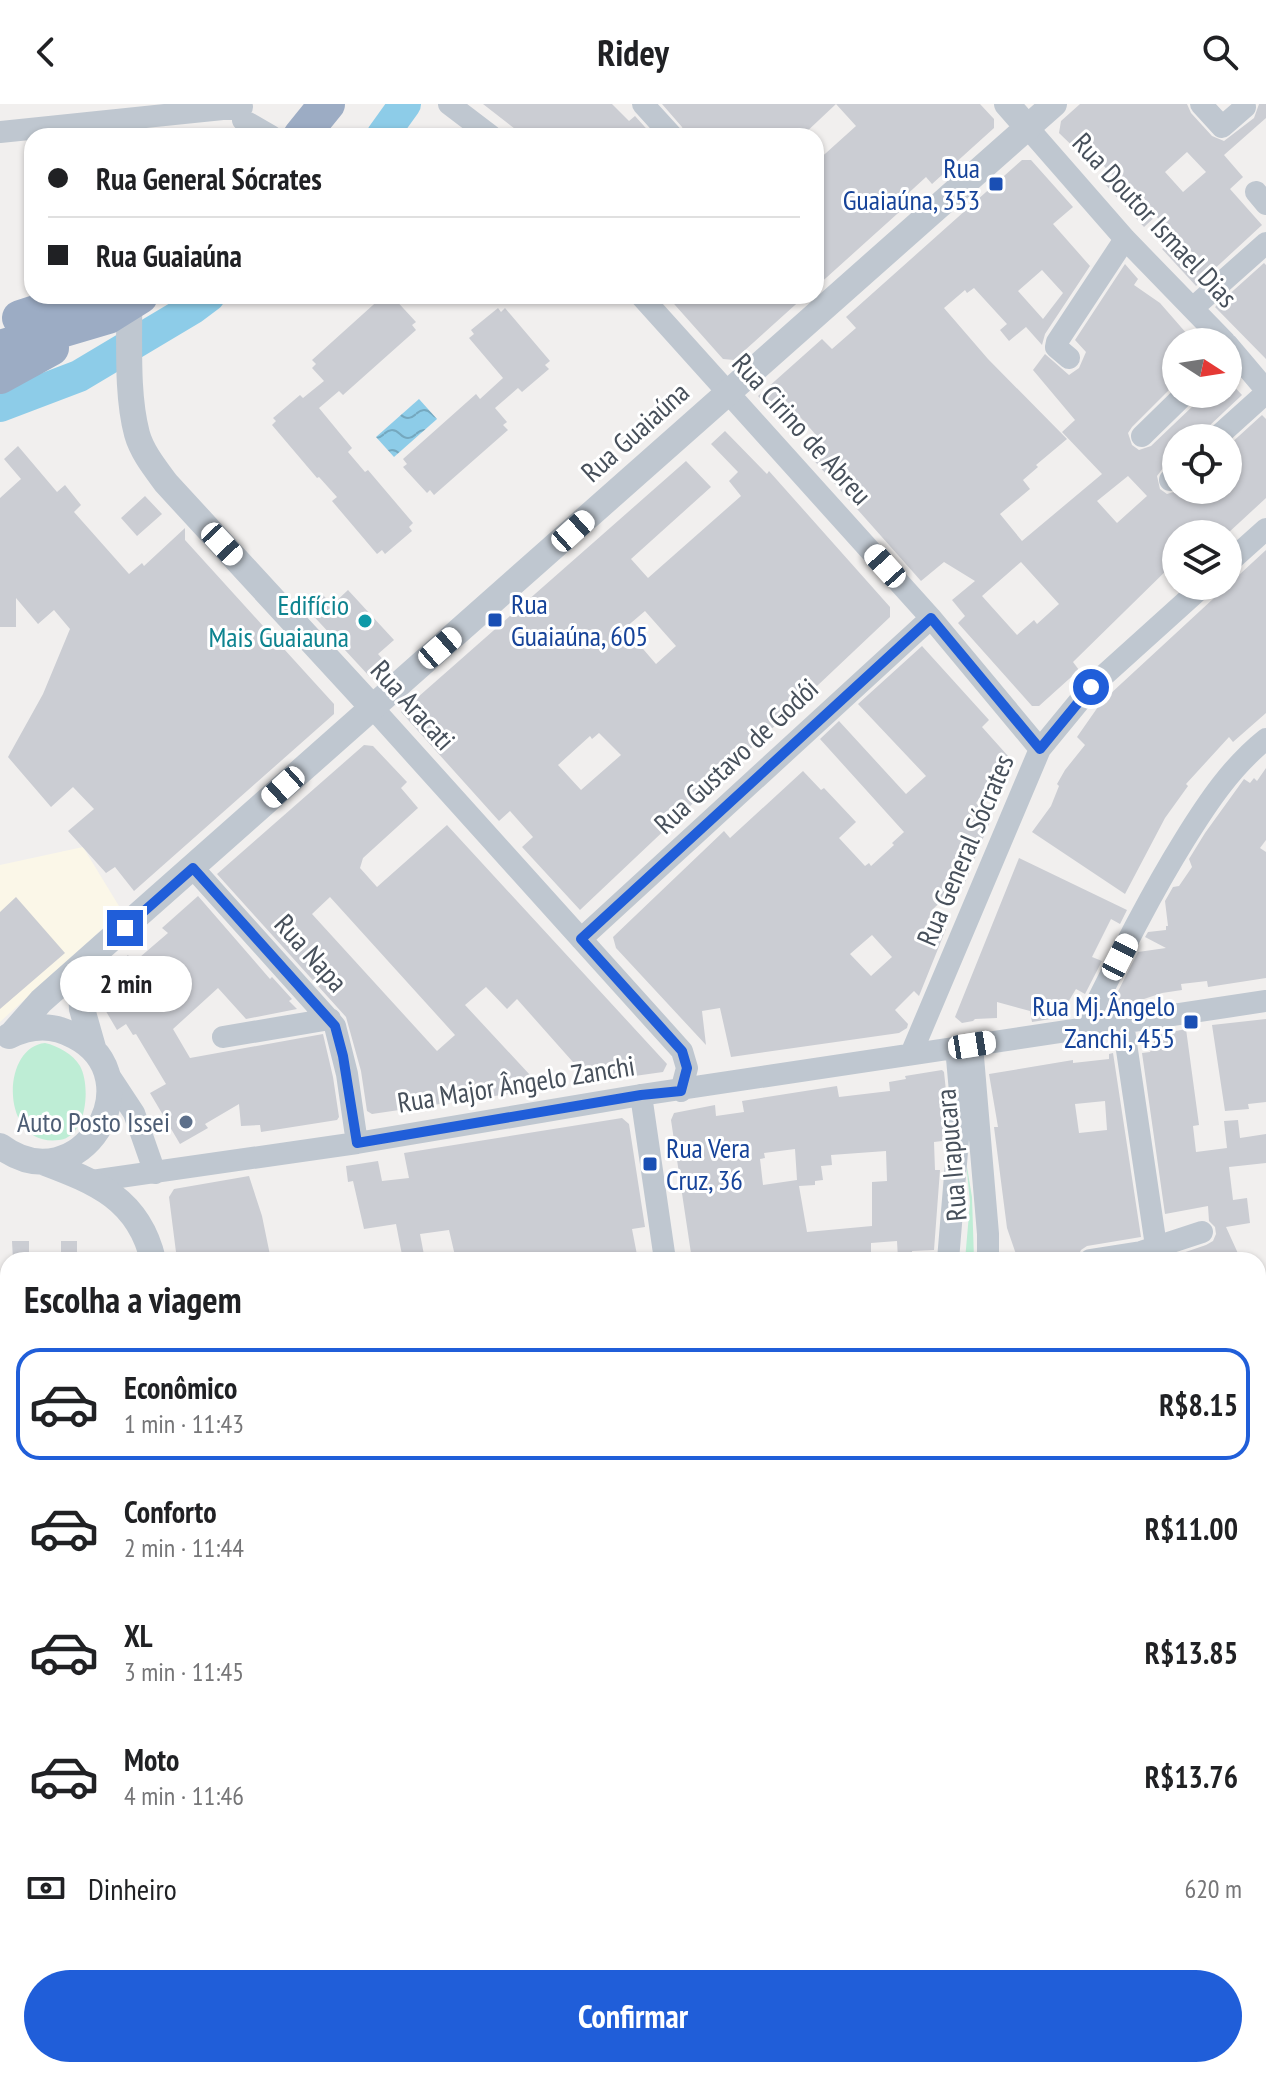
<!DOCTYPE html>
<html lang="pt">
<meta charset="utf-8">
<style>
:root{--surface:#fff;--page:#f6f6f6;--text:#202124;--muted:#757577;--line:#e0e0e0;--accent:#205ed9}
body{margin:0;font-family:"PT Sans Narrow",sans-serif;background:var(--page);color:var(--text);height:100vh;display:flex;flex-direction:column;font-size:30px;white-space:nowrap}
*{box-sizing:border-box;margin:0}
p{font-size:26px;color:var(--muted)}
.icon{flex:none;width:44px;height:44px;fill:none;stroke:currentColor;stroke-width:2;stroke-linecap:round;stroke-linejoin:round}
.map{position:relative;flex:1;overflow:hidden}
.sheet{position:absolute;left:0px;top:1148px;width:1266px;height:826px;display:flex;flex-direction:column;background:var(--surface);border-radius:24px 24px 0 0;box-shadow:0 2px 6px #0004}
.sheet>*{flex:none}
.hud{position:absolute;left:24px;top:24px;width:800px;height:176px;border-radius:24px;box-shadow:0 2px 6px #0004;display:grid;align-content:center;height:176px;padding:0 24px;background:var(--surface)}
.needle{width:52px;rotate:102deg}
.fabs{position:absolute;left:1162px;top:224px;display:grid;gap:16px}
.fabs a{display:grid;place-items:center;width:80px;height:80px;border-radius:50%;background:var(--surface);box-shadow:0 2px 6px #0004;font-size:40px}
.end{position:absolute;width:36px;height:36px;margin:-18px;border:10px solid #205ed9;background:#fff;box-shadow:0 0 0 4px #fff}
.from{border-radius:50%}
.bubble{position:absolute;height:56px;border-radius:28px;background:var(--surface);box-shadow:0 2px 6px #0004;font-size:26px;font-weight:800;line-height:56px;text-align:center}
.car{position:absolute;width:24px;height:48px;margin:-24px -12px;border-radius:10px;box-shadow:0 0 6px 2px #0007;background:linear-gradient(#fff 24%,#345 0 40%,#fff 0 76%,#345 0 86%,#fff 0)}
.hud b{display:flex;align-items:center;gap:28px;height:76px;font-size:30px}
.hud b+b{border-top:2px solid var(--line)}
.hud i{width:20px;height:20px;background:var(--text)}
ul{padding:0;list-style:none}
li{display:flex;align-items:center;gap:24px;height:112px;margin:0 16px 12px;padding:0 8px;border:4px solid transparent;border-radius:24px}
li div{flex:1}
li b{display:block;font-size:30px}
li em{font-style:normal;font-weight:800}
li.on{border-color:var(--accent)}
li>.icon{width:72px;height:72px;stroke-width:1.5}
h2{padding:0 24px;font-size:36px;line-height:96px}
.pay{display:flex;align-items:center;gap:20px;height:88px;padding:0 24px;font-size:30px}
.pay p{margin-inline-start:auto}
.action{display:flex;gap:16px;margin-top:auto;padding:16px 24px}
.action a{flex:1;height:92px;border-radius:48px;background:var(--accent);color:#fff;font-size:32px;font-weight:800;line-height:92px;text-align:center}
header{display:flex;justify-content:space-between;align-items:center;height:104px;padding:0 24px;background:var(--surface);font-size:36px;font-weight:800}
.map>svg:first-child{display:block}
.commercial{fill:#fbf7e8}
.park{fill:#beedd5}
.water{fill:url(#water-waves)}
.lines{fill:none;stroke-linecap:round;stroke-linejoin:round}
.stream{stroke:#8dcce8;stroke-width:5}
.river{stroke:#8dcce8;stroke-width:32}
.building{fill:#cbcdd3;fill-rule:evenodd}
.minor{stroke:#bfc7d0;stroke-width:22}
.tertiary{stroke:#bfc7d0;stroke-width:26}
.trunk{stroke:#9cacc4;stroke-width:36}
.route{stroke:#205ed9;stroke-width:10}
.transit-dot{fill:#1a4fb4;stroke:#fff;stroke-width:3}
.culture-dot{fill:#0f9aa8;stroke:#fff;stroke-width:3}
.service-dot{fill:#5c6f8a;stroke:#fff;stroke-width:3}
.labels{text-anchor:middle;stroke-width:6;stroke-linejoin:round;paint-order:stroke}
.transit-label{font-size:28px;fill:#164399;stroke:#fff;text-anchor:end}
.street-label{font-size:28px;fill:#47505b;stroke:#fff}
.culture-label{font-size:28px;fill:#0d838f;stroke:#fff;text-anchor:end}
.service-label{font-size:28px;fill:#4e5e75;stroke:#fff;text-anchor:end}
</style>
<header><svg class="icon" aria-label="back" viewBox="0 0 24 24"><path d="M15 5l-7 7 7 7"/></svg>Ridey<svg class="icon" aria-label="search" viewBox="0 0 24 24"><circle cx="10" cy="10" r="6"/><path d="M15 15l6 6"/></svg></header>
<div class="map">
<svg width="1266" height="1973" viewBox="0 0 1266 1973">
<defs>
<pattern id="water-waves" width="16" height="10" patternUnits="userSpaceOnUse" patternTransform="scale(2)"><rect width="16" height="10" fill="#8dcce8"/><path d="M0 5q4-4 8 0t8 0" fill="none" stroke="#75a8bf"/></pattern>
</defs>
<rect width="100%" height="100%" fill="#f1efee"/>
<path class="commercial" d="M83 743 122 807 0 918V761Z"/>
<path class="park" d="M45 939C58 942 73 950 80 962 91 982 87 1033 59 1036 0 1044 0 943 45 939Z
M966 1057 972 1093 974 1156H965L970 1099Z"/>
<path class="water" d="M419 295 437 315 394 353 376 333Z"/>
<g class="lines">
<path class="stream" d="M278 1973V1966"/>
<path class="river" d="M382 32 405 0
M0 302 79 272 193 204 209 192"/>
</g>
<path class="building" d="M483 0H612L629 17 635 12 653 32H524Z
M662 0H980L994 15V24L932 80 926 73 902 95 907 101 816 183V58L856 22 836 0 802 32H686L682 23Z
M1080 0H1187L1191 9 1212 32 1224 37 1254 14 1259 0H1266V14L1224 51 1243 73 1230 85 1262 121 1196 182 1162 145 1175 135 1156 112 1144 123 1105 80 1114 73 1093 50 1087 56 1059 29 1061 17ZM1187 48 1206 68 1183 88 1165 68Z
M1022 56H1031L1073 103 1053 120 1090 162 1045 230 1042 241 1026 223 1009 237 1000 226 1007 220 974 184 967 189 965 186 944 204 988 255 1067 335 1036 361 1038 363 1023 376 1030 385 1000 410 1022 437 1102 370 1062 328 1075 316 1033 266 1045 250 1069 271 1079 264 1086 248 1075 236 1125 160 1138 175 1134 181 1160 199 1194 238H1176V279L1132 323 1128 329 1132 341 1139 346 1151 342 1195 300 1199 290H1228V276L1242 291 1207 324 1202 334H1176V356L1166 360 1157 372 1160 385 1167 390 1180 386H1228V342L1262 311 1266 315V394L1227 430H1176V457L1073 558 1079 566 1039 602H1032L958 519 965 512 952 496 975 477 944 458 921 477 810 352 824 340 801 314 787 326 758 292 822 235 832 245 856 224 846 213ZM1042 166 1063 189 1043 215 1018 187ZM1128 372 1147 392 1117 419 1097 397ZM1021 458 1059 500 1037 520 1034 516 1017 531 982 492Z
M1264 159 1266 161V255L1215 203Z
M383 192H392L416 218 412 221 416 226 343 291 339 287 319 304 352 344 348 348 365 368 368 366 413 419 409 423 412 427 385 450 382 446 377 450 332 397 337 393 319 373 317 374 272 321 276 317 273 314 300 291 303 294 324 277 312 264 316 260 312 256Z
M667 192H805L734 256 723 255Z
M498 204 501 208 505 204 550 257 545 261 549 265 522 288 518 284 495 304 507 318 503 321 508 326 434 391 430 386 427 389 403 363 407 360 403 355 476 290 480 295 503 274 469 234 474 230 471 226Z
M725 327 767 370 769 367 890 503V513L580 806 522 743 533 733 510 707 499 717 401 608 686 357 711 383 631 455 648 474 741 392 729 377 738 368 711 340ZM645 507 676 542 656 560 625 524ZM599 629 621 651 581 686 558 661 590 632 592 635Z
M18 342 57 388 65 381 81 401 74 408 129 470 142 459 144 462 185 424V436L334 600V610L134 787 115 763 106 769 68 727 94 705 73 683 51 703 8 653 43 590 70 525 54 506 38 520 16 494V523H0V394L21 375 4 355Z
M145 392 162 410 137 432 121 414Z
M1266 446V609L1233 638 1229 633 1186 680 1188 682 1165 714 1125 790 1032 728 1051 702 1059 682 1057 680 1065 666 1085 641 1077 633 1107 590 1109 591Z
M348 486 394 536 378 550 388 561 375 573 369 572 307 505 323 491 332 501Z
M922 542 989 616 982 623 1008 652 1002 658 1010 666 976 699 991 715 961 788 956 783 930 808 946 825 919 892 914 887 895 906 908 920 907 924 899 929 731 953 720 904 702 907 706 941 616 844 613 833 724 727 730 734 803 667 821 686 824 684 856 718 839 734 865 762 869 759 871 762 894 741 892 739 904 728 820 635 839 617 906 690 926 672 858 600ZM872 831 892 853 871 872 850 850Z
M364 641 373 642 407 678 401 684 418 704 363 754 360 764 377 783 447 721 667 960 663 968 606 976 597 966 588 975 517 895 507 905 486 883 465 901 543 985 372 1010 367 1007 361 967 346 913 217 770ZM330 793 455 931 437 947 312 810Z
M1266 664V736L1260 744 1266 748V874L1208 883 1207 877 1181 880 1182 886 1162 889 1132 899 1133 902 1113 905 1110 903 1138 848 1166 844 1145 833 1148 828 1166 826V822H1168L1165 797 1173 783 1179 782 1192 763 1189 755 1205 729 1244 675 1250 679 1254 674 1257 677Z
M1019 754 1127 806 1120 820 1111 815 1092 853 1102 857 1085 890 1076 885 1067 900 1069 912 1032 918 1030 907 997 898V914L975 915 973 917 962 919 955 913Z
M198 792 270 875 272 873 292 895 289 897 297 905 246 915 218 884 173 925 190 954 323 930 333 973 339 1013 337 1016 261 1028 260 1021 241 1022 239 1000 205 1020 208 1024 180 1040 150 989 166 980 136 930 133 931 126 920 117 926 97 892V876L128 851 133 859 168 829 162 824Z
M16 793 65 849 0 905V808Z
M1266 915V998L1248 1000 1249 1005 1225 1007 1212 921Z
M1186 925 1199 1021 1193 1022 1196 1048 1227 1044 1224 1017 1238 1016 1240 1034 1266 1030V1059L1229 1063 1233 1096 1247 1094 1250 1119 1226 1123 1241 1156H1162L1206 1141 1213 1137 1216 1130 1215 1123 1209 1117 1208 1102 1165 1110 1142 949 1150 948 1155 935 1162 930Z
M1113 949 1141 1133 1087 1142 1081 1146 1076 1156H1018L1007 1124 994 1023H998L989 970 1073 956V959L1109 955V950ZM1105 997 1107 1026 1079 1029 1075 1000Z
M942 966 944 968 946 987 942 1037 934 1038 935 1066H940L934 1146 912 1147 913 1154 898 1155 897 1137 871 1139V1153L855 1156H692L671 1016 674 1009 715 1001 716 1012 744 1008 742 997 837 982 839 993 890 987 889 978 906 975 905 972ZM795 1045 797 1076 763 1081 760 1055 765 1054 764 1049ZM886 1047 887 1077 872 1078V1122L807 1128 799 1082 815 1081V1077L823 1076 821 1062 832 1061 831 1051Z
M622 1014 629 1020 645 1123 632 1125 638 1156H579L578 1152 556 1156H456L449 1126 420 1130 425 1156H403L396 1120 364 1125 353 1077 348 1078 346 1062 378 1057 382 1077 409 1074 404 1049Z
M249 1072 262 1112 271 1156H177L169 1093 174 1085Z
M12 1137H29V1156H13Z
M61 1137H77V1156H61Z"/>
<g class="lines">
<path class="minor" d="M449 0 491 32
M643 0 672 32
M1201 0 1222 23 1245 3
M243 16 271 32
M1028 24 1125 135 1225 238
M0 28 242 3
M1256 88 1266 100
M641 192 931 514 1040 645
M1194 203 1266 139
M1228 241 1266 286
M1069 254 1056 243 1057 238 1125 135
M1142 332 1185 290
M1216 334 1266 289
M1170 376 1176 370
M1228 459 1266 425
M372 603 682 947 687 964 681 987
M193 764 335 922 347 970 357 1039
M581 835 931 514
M1123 919 1156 1142
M1084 924C1116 860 1147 796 1185 735 1208 698 1232 662 1266 635
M223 933 330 915
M972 941 988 1130V1156
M911 950 1040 645 1091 583 1203 482
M105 965 134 1009 155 1069
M641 991 665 1156
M92 1077 357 1039 641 991 1266 897
M948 1156 961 999 956 943
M1090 1156 1141 1148 1202 1128
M1258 1250 1266 1248
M1258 1403 1266 1409
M1258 1749 1266 1750
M623 1966 699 1973
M1192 1966 1193 1973
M558 1973 559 1966
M859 1973 860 1966
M914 1973 915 1966"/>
<path class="tertiary" d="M1007 0 1028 24
M129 192C130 235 126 289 137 330 142 348 155 364 166 379L372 603
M80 864 82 905 94 947
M11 931 41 897 1054 0
M0 1042C80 1102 156 974 74 932 53 920 31 921 9 932
M43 1058C96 1078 139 1095 153 1156
M326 1973 327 1966"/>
<path class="trunk" d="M301 32 327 0
M20 214 60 201 78 192
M0 244 108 212 140 192
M0 272 51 244"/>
</g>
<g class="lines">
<path class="route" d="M125 824 193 764 335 922 343 952 357 1039 641 991 681 987 687 964 682 947 581 835 931 514 1040 645 1091 583"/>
</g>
<g class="transit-dot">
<rect x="988" y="72" width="16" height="16" rx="4"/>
<rect x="487" y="508" width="16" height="16" rx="4"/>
<rect x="1183" y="910" width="16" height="16" rx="4"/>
<rect x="642" y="1052" width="16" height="16" rx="4"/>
</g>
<circle class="culture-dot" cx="365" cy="517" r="8"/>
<circle class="service-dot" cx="186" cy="1018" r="8"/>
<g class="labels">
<g class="transit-label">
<text x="980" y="74">Rua<tspan x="980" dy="32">Guaiaúna, 353</tspan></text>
<text x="511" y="510" text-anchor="start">Rua<tspan x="511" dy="32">Guaiaúna, 605</tspan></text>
<text x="1175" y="912">Rua Mj. Ângelo<tspan x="1175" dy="32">Zanchi, 455</tspan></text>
<text x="666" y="1054" text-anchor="start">Rua Vera<tspan x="666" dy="32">Cruz, 36</tspan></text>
</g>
<g class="street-label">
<text transform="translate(1155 116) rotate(47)" y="10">Rua Doutor Ismael Dias</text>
<text transform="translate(802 325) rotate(48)" y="10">Rua Cirino de Abreu</text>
<text transform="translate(635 328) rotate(-42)" y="10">Rua Guaiaúna</text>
<text transform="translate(413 601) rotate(48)" y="10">Rua Aracati</text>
<text transform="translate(736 652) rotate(-43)" y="10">Rua Gustavo de Godói</text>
<text transform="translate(965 746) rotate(-67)" y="10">Rua General Sócrates</text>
<text transform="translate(311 849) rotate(48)" y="10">Rua Napa</text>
<text transform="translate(516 980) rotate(-9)" y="10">Rua Major Ângelo Zanchi</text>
<text transform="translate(951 1051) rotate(-95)" y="10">Rua Irapucara</text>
</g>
<g class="culture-label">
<text x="349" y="511">Edifício<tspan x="349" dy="32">Mais Guaiauna</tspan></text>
</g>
<g class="service-label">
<text x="170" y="1028">Auto Posto Issei</text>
</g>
</g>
</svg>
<div class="fabs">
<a><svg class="needle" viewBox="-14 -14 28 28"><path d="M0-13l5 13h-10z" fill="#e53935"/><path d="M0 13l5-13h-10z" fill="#757577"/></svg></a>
<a><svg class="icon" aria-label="locate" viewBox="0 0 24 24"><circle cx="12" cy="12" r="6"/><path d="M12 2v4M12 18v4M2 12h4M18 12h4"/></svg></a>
<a><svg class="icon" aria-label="layers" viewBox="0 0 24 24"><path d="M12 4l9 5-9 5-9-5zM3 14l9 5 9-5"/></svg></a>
</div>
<i class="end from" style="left:1091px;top:583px"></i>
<i class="end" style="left:125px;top:824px"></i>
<div class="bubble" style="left:60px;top:852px;width:132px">2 min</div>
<i class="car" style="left:573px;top:427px;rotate:48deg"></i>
<i class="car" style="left:222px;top:440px;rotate:137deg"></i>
<i class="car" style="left:885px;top:462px;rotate:318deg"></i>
<i class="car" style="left:440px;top:544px;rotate:49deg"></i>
<i class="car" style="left:283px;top:683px;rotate:228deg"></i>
<i class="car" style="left:1120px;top:853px;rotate:27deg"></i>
<i class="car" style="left:972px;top:941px;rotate:81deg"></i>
<div class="hud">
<b><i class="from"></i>Rua General Sócrates</b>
<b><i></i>Rua Guaiaúna</b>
</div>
<section class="sheet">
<h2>Escolha a viagem</h2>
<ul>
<li class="on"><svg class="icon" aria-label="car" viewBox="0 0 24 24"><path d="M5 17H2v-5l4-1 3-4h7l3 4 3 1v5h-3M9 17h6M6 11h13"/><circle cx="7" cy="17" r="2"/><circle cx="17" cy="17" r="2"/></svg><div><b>Econômico</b><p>1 min · 11:43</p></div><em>R$8.15</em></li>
<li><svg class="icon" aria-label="car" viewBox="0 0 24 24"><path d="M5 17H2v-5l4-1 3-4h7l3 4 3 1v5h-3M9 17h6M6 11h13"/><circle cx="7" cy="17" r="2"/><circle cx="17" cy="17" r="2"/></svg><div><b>Conforto</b><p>2 min · 11:44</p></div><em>R$11.00</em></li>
<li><svg class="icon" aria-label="car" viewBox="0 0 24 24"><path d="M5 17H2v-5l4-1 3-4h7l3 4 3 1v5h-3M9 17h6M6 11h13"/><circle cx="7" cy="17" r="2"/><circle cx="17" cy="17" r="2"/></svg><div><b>XL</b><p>3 min · 11:45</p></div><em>R$13.85</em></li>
<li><svg class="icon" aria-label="car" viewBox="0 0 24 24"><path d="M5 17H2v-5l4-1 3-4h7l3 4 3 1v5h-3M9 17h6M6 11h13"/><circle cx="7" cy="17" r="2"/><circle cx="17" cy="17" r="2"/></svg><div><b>Moto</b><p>4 min · 11:46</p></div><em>R$13.76</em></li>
</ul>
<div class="pay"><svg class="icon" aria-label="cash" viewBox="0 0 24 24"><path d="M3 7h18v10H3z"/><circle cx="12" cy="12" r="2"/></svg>Dinheiro<p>620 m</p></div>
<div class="action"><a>Confirmar</a></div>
</section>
</div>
